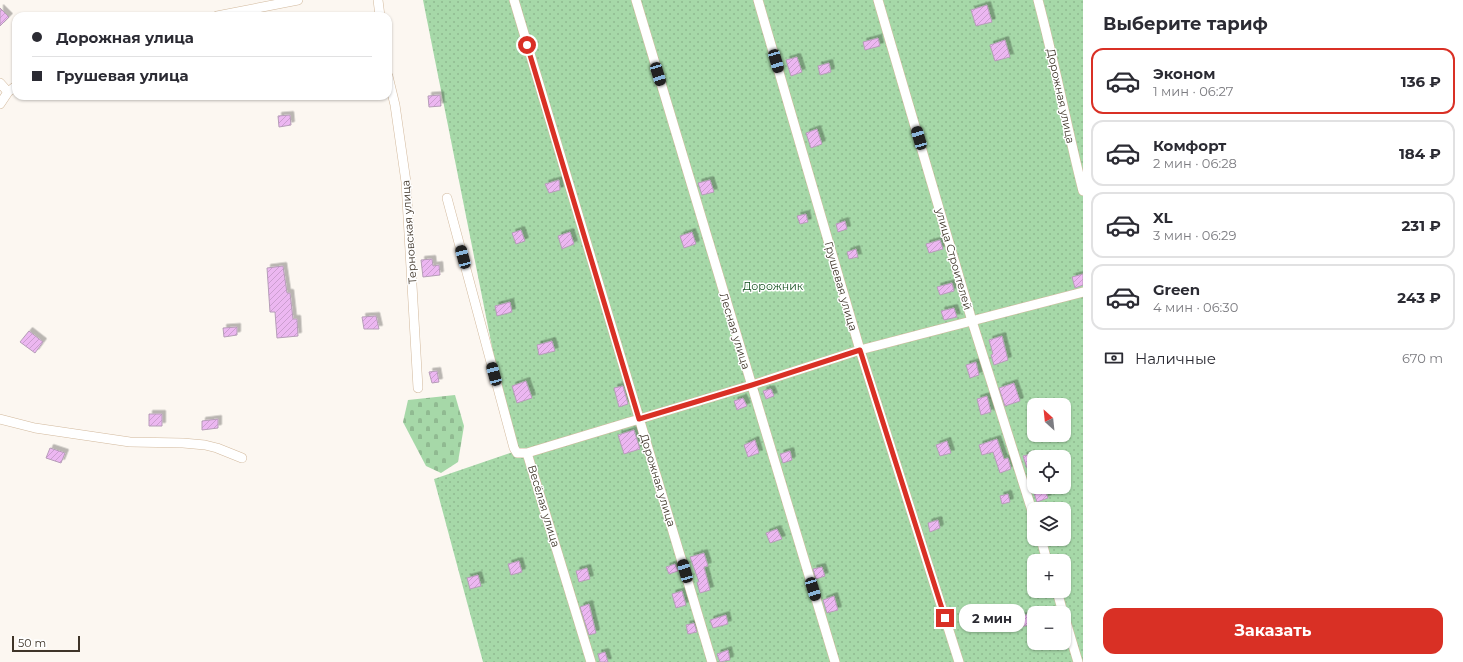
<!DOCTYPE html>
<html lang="ru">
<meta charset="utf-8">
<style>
:root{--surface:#fff;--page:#f2f2f3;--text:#2b2b33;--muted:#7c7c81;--line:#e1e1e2;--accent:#d93025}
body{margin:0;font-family:Montserrat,sans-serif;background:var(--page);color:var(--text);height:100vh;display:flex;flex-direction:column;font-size:15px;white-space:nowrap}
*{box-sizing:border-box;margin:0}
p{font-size:13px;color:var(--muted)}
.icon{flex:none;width:22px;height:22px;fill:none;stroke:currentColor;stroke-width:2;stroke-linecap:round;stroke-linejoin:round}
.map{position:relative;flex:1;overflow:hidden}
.sheet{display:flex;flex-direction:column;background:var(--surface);width:380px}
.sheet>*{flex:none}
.hud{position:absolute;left:12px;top:12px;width:380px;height:88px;border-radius:12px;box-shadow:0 1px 3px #0004;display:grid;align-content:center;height:88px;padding:0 20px;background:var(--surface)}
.needle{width:26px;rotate:333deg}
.controls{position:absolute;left:1027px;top:398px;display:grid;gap:8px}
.controls a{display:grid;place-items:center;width:44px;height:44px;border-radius:8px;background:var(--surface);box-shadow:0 1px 3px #0004;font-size:20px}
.scale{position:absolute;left:12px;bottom:10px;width:68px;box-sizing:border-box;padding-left:4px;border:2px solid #3e3428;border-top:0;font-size:11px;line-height:14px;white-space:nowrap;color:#3e3428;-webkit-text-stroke:3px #fff;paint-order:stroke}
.end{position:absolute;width:18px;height:18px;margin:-9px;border:5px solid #d93025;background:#fff;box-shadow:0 0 0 2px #fff}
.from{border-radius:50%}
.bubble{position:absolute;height:28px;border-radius:12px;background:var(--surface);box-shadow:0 1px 3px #0004;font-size:13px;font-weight:700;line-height:28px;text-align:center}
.car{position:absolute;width:12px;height:24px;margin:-12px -6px;border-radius:5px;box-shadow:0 0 3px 1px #0007;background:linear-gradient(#222 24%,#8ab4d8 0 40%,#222 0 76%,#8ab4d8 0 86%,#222 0)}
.hud b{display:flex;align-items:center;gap:14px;height:38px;font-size:15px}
.hud b+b{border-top:1px solid var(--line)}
.hud i{width:10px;height:10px;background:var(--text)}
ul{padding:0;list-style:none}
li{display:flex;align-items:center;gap:12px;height:66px;margin:0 8px 6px;padding:0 12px;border:2px solid var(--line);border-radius:12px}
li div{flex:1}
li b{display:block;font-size:15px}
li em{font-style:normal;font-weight:700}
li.active{border-color:var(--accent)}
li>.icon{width:36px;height:36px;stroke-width:1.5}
h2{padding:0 20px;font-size:18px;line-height:48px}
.pay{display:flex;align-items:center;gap:10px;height:44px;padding:0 20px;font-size:15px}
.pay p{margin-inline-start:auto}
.button{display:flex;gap:8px;margin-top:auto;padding:8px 20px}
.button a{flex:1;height:46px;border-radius:12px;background:var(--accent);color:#fff;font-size:16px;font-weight:700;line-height:46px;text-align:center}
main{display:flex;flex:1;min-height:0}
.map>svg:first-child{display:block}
.cemetery{fill:url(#cemetery-stones)}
.garden{fill:url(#garden-dots);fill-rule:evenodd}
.building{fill:url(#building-hatch);stroke:#b69db8;filter:url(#shadow)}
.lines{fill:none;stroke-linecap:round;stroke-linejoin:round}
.minor-casing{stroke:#d2b99d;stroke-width:10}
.minor{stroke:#fff;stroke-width:9}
.route{stroke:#d93025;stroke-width:5}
.labels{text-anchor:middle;stroke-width:3;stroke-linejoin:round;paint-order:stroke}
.street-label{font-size:11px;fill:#3e3428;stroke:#fff}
.park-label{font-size:11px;fill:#12501d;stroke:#fff}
</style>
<main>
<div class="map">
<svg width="1083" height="662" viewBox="0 0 1083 662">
<defs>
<pattern id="cemetery-stones" width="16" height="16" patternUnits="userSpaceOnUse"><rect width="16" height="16" fill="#a6d8a8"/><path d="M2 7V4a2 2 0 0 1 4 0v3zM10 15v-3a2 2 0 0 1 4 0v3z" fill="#90ba91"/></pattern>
<pattern id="garden-dots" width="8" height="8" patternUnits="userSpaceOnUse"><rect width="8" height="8" fill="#a6d8a8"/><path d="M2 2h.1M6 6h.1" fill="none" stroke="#90ba91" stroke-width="1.8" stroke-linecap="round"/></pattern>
<pattern id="building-hatch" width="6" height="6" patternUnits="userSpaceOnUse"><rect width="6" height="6" fill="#ecb7f1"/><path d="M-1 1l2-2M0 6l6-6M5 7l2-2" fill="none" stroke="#cb9ecf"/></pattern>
<filter id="shadow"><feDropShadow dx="3.5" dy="-3.5" stdDeviation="0" flood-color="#0004"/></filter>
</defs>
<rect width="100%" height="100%" fill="#fcf7f1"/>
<path class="cemetery" d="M455 395 464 426 458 462 441 473 426 466 403 422 408 400Z"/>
<path class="garden" d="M423 0H1083V662H483L434 479 513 452ZM1034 405H1064V435H1034ZM1034 457H1064V487H1034ZM1034 509H1064V539H1034ZM1034 561H1064V591H1034ZM1034 613H1064V643H1034Z"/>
<path class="building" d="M987 5 992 22 976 26 971 10Z
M0 8 9 17 0 26Z
M878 38 880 46 865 50 863 42Z
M1005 40 1010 57 995 61 990 45Z
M797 57 802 72 791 76 786 60Z
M829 63 831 72 820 75 818 66Z
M440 95 441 106 429 107 428 96Z
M290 115 291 125 279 127 278 116Z
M817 129 822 144 811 148 806 133Z
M559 180 560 190 549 193 545 184Z
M710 180 714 192 702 195 698 183Z
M806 214 808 222 800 224 797 216Z
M845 221 847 229 838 232 836 224Z
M521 230 525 241 516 244 512 233Z
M570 232 574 244 562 249 558 236Z
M692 232 696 244 684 248 680 236Z
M940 240 943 249 929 253 926 244Z
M856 249 858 257 849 259 847 252Z
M432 259 433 266 439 265 440 275 423 277 421 260Z
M283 266 287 293H290L293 319H297L298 336 277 338 275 312H270L267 268Z
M1083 274V285L1075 288 1072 277Z
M952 283 954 291 940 295 937 287Z
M510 302 512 312 497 316 495 306Z
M954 308 957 317 944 320 941 311Z
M376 316 379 329H364L362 317Z
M237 327V335L224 337 223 328Z
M29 331 43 342 35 353 20 342Z
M1002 336 1008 360 994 365 991 355 993 354 989 340Z
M552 341 555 351 539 355 537 345Z
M976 362 979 375 970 378 966 365Z
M437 371 439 382 432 383 429 372Z
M526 381 532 398 517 403 512 386Z
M1014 383 1020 401 1005 406 999 388Z
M623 386 628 404 619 407 614 388Z
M771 389 774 396 766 399 763 391Z
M987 396 991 412 981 415 977 399Z
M743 398 747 406 737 410 734 401Z
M149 414H162V426H149Z
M218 419V428L202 430V421Z
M634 430 640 449 624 454 618 435Z
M997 439 1004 459 1008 458 1011 469 1000 473 993 452 982 455 979 445Z
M755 440 759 453 748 457 744 445Z
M947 441 951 453 940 456 936 445Z
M50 448 65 453 61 463 46 458Z
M790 451 792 460 783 463 780 454Z
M1031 454 1034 465 1027 468 1023 456Z
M1044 487 1048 498 1037 502 1033 490Z
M1008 494 1010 502 1002 504 1000 496Z
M938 520 940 528 930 532 928 523Z
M777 529 782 539 770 543 766 533Z
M704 553 708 566 704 567 710 590 700 593 697 582H699L690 557Z
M519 561 522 572 511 575 508 564Z
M675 564 678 571 669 574 666 567Z
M822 567 825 576 816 579 813 569Z
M587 568 590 579 579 582 576 571Z
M478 575 481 586 470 589 467 578Z
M682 591 686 605 676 608 672 594Z
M834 596 838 610 827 613 823 600Z
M589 604 596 633 589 635 580 607Z
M1029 614 1032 624 1017 628 1015 618Z
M726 615 728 624 713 628 710 620Z
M694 623 697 632 688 634 686 625Z
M728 650 730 660 720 662 717 654Z
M605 652 608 662H600L598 654Z"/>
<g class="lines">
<defs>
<path id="minor" d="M378 0 380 16
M514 0 712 662
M636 0 835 662
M758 0 860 350 959 662
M878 0 972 321 1034 517
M1038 0C1055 63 1067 128 1083 191
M217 16 298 0
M388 76 395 105 406 182 418 388
M0 83 8 92
M0 104 8 92 16 86
M447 198 514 448 517 453H527L591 662
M0 419 35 428 130 442 183 443 205 445 217 448 242 458
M527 453 752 385 860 350 1083 292
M1041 539 1047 561
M1057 591 1063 613
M1064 615 1078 662"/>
</defs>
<use href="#minor" class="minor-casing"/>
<use href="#minor" class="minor"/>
</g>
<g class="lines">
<path class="route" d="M527 45 639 419 752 385 860 350 945 618"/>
</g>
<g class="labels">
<g class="street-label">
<text transform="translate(1061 96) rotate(78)" y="4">Дорожная улица</text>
<text transform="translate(409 232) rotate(-94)" y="4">Терновская улица</text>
<text transform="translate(954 259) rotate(74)" y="4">улица Строителей</text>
<text transform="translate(841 286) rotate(74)" y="4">Грушевая улица</text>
<text transform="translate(735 331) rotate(73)" y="4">Лесная улица</text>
<text transform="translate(658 480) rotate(73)" y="4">Дорожная улица</text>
<text transform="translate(544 506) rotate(73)" y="4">Весёлая улица</text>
</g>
<g class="park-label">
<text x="773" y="290">Дорожник</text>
</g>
</g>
</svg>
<div class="controls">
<a><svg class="needle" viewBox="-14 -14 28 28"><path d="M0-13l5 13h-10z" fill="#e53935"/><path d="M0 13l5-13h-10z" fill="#7c7c81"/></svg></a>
<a><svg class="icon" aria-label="locate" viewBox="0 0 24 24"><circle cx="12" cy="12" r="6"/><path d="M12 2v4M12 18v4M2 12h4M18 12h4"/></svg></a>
<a><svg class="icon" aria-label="layers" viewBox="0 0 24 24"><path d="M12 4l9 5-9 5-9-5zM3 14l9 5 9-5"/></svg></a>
<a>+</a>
<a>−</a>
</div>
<div class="scale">50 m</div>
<i class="end from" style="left:527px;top:45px"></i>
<i class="end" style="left:945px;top:618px"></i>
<div class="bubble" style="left:959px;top:604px;width:66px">2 мин</div>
<i class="car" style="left:776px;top:61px;rotate:164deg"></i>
<i class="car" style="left:658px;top:74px;rotate:163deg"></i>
<i class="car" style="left:919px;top:138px;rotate:344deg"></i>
<i class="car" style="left:463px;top:257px;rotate:345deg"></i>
<i class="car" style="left:494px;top:374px;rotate:345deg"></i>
<i class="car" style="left:685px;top:571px;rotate:344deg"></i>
<i class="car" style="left:813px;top:589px;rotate:163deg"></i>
<div class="hud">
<b><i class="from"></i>Дорожная улица</b>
<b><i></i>Грушевая улица</b>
</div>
</div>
<section class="sheet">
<h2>Выберите тариф</h2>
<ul>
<li class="active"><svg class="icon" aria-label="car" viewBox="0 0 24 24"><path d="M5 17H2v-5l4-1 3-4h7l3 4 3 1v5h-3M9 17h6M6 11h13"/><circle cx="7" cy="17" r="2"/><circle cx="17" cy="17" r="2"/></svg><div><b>Эконом</b><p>1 мин · 06:27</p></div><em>136 ₽</em></li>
<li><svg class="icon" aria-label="car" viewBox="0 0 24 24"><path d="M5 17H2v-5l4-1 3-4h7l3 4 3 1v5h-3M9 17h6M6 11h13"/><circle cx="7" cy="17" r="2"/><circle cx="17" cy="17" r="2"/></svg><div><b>Комфорт</b><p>2 мин · 06:28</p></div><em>184 ₽</em></li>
<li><svg class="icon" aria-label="car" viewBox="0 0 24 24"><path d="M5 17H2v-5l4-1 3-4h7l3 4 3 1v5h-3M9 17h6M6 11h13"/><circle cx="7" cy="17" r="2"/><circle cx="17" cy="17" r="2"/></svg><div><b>XL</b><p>3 мин · 06:29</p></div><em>231 ₽</em></li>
<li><svg class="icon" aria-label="car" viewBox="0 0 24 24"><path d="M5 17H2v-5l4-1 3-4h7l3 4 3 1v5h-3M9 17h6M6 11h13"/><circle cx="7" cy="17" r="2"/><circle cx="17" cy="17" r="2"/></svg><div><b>Green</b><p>4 мин · 06:30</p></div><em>243 ₽</em></li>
</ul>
<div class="pay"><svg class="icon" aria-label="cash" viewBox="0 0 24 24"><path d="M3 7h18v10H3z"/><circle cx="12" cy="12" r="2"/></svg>Наличные<p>670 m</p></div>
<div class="button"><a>Заказать</a></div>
</section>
</main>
